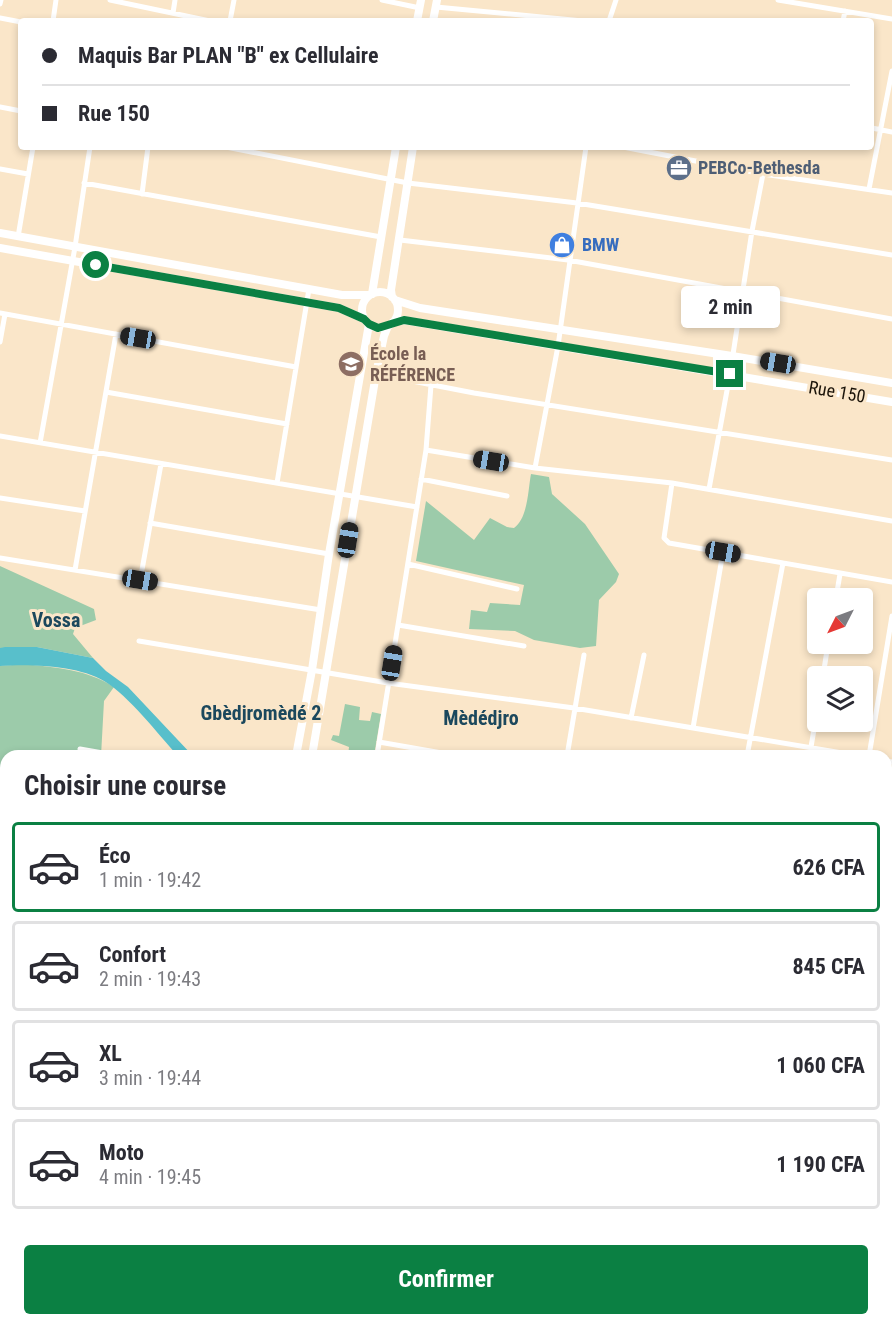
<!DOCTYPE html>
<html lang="fr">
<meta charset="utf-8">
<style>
:root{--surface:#fff;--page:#f2f2f3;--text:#2b2b33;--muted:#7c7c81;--line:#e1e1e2;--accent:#0b8043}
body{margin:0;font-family:"Roboto Condensed",sans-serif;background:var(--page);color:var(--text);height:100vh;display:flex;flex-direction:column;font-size:22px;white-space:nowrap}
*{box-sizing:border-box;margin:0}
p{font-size:20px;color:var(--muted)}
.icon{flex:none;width:33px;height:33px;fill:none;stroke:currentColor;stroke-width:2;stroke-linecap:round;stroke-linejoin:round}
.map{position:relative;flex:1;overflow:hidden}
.details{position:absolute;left:0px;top:750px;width:892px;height:576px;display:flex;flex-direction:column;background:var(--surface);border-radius:18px 18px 0 0;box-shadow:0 3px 9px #0003}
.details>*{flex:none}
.hud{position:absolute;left:18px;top:18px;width:856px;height:132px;border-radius:6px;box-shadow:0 3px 9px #0003;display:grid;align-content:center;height:132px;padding:0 24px;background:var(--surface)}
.needle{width:39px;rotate:228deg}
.tools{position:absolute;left:807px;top:588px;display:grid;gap:12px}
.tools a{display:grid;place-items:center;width:66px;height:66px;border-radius:6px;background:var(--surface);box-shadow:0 3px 9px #0003;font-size:30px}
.end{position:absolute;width:27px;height:27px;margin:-14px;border:8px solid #0b8043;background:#fff;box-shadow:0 0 0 3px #fff}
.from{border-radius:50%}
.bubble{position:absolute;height:42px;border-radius:6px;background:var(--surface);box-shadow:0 3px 9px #0003;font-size:20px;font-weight:700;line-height:42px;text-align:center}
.car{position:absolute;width:18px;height:36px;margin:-18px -9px;border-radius:8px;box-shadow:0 0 4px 2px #0007;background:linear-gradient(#222 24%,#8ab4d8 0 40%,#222 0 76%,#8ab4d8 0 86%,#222 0)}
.hud b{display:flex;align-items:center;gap:21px;height:57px;font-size:22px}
.hud b+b{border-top:2px solid var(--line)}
.hud i{width:15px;height:15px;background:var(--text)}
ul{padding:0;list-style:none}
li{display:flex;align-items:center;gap:18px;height:90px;margin:0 12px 9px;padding:0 12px;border:3px solid var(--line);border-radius:6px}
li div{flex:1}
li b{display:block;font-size:22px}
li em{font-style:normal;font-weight:700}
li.current{border-color:var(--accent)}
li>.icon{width:54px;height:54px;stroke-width:1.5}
h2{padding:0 24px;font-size:27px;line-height:72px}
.primary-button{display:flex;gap:12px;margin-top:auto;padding:12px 24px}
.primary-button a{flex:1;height:69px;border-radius:6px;background:var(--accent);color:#fff;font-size:24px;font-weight:700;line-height:69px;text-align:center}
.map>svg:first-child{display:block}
.green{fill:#9ccbaa}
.water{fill:#58bfcb}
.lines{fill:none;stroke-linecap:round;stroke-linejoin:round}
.street{stroke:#fff;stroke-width:5}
.secondary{stroke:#fff;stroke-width:8}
.route{stroke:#0b8043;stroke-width:8}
.labels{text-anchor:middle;stroke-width:6;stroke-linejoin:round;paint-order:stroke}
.service-label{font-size:18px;font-weight:bold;fill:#4e5e75;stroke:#fae6c9;text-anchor:start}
.shop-label{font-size:18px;font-weight:bold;fill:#366cbe;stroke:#fae6c9;text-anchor:start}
.education-label{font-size:18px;font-weight:bold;fill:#785e54;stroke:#fae6c9;text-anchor:start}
.street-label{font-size:18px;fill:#1b140a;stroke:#fae6c9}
.neighbourhood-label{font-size:20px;font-weight:bold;fill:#1b485d;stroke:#fae6c9}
</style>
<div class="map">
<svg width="892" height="1326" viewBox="0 0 892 1326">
<rect width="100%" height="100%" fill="#fae6c9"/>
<path class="green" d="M531 474 549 477 552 494 585 524 619 574 616 582 599 600 596 646 580 648 534 640 515 631 469 629 471 610 487 612 490 603 520 605 524 585 416 561 426 501 474 540 490 518 507 527 514 528C528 518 528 490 531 474Z
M0 566 94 609 96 620 75 628 73 634 93 658 37 647 0 648Z
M25 664C57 668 86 669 114 687L104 701 101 756H6V1029L0 1011V666Z
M345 704 360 707 359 720 370 721 372 712 381 714 374 756H348L349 747 331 740 333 735 339 736Z
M887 1217 892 1218 891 1257H887Z
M38 1320H63L62 1326H39Z
M786 1320H883L882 1326H791Z"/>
<path class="water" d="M5 647H37L93 658 106 671 128 687 193 756H178C157 733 129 696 104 681 77 665 30 664 0 666V648Z
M0 1011 6 1029V1206L0 1211Z
M0 1246 6 1247V1320H38L39 1326H0Z
M725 1320H786L791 1326H735Z"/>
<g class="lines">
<path class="street" d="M110 0 210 21
M382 0 420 8
M778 0 892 19
M0 4 1 0
M436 7 583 21
M173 13 175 0
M0 18 21 22
M53 21 56 0
M230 21 234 0
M609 21 616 0
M843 21 845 11
M0 107 21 111
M872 128 892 132
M226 147 408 183 577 203 892 255
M623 147 763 174 892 193
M0 169 28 174
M84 183 381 237
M869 189 892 71
M142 194 148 147
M18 237 33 147
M400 240 568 260 892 319
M0 313 296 367
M0 342 5 314
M376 374 474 393 892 460
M106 392 287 424
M0 436 417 507
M40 443 75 247 90 147
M426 450 535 468 672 483 892 521
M535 468 558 346 586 147
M421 479 507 496
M277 483 309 289
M672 483 664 538 669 543 892 582
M709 489 730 374 752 231 763 174
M0 498 85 511
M150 523 329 554
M0 558 321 610
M408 564 517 589
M75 570 116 334
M140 581 161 464
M836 598 840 574
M398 625 524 646
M139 641 388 683 574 708 860 756
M823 676 828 644
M631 718 644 655
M693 728 723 552
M379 742 459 756
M811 747 818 706
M80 749 120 756
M377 756 426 450 431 385
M567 756 584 655
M747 756 783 563
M869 756 892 616
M886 761 892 762
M886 821 892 822
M886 883 892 884
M886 942 892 943
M886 1011 892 979
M886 1066 892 1067
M886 1089 892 1090
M886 1160 892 1161
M135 1326V1320
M274 1326 275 1320"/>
<path class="secondary" d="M417 21 421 0
M433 21 437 0
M0 233 342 295H369
M0 248 339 308 364 319
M362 310a18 18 0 1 1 36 0a18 18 0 1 1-36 0Z
M372 294 396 147
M392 297 391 290 413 147
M395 300 420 308 732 356 892 383
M393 322 399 320 409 321 892 402
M296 756 312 670 329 554 369 324
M312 756 376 374 384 336 388 326
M207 1326 208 1320"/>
</g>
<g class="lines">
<path class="route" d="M96 265 339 308 364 319 369 324 378 328 404 320 730 374"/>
</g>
<defs>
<symbol id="office-disc" viewBox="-11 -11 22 22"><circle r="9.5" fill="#5c6f8a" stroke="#fae6c9"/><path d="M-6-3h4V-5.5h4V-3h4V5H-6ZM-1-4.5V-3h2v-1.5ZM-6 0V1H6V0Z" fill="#fff"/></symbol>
<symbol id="shop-disc" viewBox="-11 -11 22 22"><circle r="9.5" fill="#3f7fe0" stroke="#fae6c9"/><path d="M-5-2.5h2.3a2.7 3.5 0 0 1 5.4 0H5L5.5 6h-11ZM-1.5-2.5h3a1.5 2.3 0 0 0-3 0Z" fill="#fff"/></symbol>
<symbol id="school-disc" viewBox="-11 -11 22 22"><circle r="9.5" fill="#8d6e63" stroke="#fae6c9"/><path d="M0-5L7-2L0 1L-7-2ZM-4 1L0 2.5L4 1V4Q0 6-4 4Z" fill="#fff"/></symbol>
</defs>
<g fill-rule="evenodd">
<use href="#office-disc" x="664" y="153" width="30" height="30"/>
<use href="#shop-disc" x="547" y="230" width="30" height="30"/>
<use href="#school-disc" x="336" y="349" width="30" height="30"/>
</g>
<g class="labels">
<g class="service-label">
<text x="698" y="174">PEBCo-Bethesda</text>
</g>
<g class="shop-label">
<text x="582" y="251">BMW</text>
</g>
<g class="education-label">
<text x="370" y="360">École la<tspan x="370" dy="21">RÉFÉRENCE</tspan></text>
</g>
<g class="street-label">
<text transform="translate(837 392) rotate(10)" y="6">Rue 150</text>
</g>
<g class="neighbourhood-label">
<text x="56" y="627">Vossa</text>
<text x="261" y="720">Gbèdjromèdé 2</text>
<text x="481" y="725">Mèdédjro</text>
</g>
</g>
</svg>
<div class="tools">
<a><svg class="needle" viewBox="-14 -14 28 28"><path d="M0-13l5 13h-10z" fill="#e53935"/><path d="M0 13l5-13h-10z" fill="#7c7c81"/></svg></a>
<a><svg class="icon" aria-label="layers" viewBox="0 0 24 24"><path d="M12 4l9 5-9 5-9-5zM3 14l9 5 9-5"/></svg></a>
</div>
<i class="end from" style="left:96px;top:265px"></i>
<i class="end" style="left:730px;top:374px"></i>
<div class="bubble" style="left:681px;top:286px;width:99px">2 min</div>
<i class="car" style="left:138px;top:338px;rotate:280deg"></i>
<i class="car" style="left:778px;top:363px;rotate:280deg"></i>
<i class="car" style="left:491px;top:461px;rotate:279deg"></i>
<i class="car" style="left:348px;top:540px;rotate:9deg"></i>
<i class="car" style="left:723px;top:552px;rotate:100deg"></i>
<i class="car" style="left:140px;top:580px;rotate:99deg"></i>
<i class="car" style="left:392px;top:663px;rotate:9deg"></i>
<div class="hud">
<b><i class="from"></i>Maquis Bar PLAN &quot;B&quot; ex Cellulaire</b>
<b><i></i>Rue 150</b>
</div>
<section class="details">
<h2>Choisir une course</h2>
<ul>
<li class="current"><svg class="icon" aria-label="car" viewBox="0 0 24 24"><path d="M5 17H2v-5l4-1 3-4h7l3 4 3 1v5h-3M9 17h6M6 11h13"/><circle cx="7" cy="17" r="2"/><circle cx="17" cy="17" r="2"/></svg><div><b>Éco</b><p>1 min · 19:42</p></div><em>626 CFA</em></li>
<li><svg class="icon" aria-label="car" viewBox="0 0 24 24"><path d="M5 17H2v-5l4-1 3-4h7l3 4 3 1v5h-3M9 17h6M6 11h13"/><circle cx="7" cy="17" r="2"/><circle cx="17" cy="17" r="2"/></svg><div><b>Confort</b><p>2 min · 19:43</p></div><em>845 CFA</em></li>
<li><svg class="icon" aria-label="car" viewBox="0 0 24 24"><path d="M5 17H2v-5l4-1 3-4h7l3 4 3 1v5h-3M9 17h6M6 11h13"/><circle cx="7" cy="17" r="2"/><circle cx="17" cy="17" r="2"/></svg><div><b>XL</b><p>3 min · 19:44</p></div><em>1 060 CFA</em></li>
<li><svg class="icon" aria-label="car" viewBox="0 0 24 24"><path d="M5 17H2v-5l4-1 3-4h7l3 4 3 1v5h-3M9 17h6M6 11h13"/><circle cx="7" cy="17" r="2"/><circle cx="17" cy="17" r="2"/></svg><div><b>Moto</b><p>4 min · 19:45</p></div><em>1 190 CFA</em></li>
</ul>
<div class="primary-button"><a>Confirmer</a></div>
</section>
</div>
